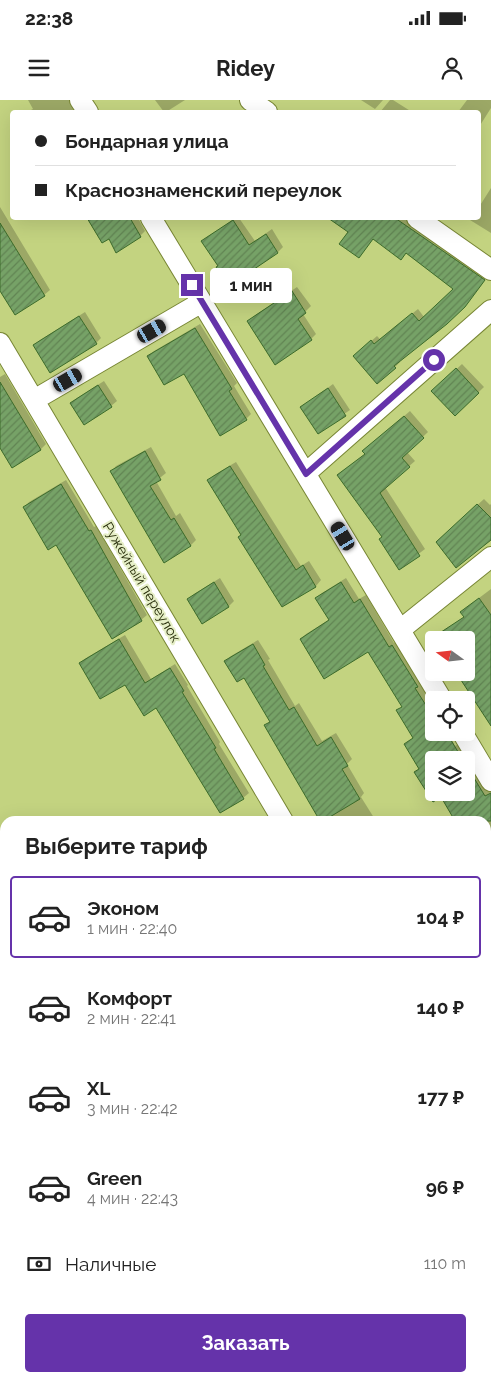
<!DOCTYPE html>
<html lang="ru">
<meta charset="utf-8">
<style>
:root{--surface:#fff;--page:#f6f6f6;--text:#222;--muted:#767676;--line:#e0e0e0;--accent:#6533aa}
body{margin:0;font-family:Raleway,sans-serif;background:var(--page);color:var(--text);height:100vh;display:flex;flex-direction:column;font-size:19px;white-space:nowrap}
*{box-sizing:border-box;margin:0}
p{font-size:16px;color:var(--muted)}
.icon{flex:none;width:28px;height:28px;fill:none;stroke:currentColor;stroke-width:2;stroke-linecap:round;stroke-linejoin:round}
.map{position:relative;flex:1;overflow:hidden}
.details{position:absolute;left:0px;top:716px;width:491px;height:566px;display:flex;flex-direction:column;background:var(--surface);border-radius:15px 15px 0 0;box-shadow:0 5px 20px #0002}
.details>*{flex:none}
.banner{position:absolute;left:10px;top:10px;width:471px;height:110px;border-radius:5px;box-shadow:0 5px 20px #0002;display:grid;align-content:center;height:110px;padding:0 25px;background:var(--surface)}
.needle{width:32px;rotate:285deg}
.controls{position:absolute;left:425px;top:531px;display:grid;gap:10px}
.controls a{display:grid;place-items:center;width:50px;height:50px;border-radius:5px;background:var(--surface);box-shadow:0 5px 20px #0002;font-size:25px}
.end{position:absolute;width:22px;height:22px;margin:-11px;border:6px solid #6533aa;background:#fff;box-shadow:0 0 0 2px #fff}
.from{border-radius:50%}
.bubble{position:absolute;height:35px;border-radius:5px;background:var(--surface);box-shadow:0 5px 20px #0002;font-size:16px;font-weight:700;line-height:35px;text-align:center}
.car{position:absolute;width:15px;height:30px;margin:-15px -8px;border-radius:6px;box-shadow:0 0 4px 1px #0007;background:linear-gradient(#222 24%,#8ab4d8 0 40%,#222 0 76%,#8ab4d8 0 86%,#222 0)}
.banner b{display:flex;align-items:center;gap:18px;height:48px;font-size:19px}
.banner b+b{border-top:1px solid var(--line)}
.banner i{width:12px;height:12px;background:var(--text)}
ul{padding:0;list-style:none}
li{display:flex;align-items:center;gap:15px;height:82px;margin:0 10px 8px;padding:0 15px;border:2px solid transparent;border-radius:5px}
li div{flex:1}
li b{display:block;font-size:19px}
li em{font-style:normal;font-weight:700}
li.active{border-color:var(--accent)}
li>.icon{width:45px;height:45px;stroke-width:1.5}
h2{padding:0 25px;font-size:22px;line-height:60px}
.pay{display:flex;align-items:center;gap:12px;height:55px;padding:0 25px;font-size:19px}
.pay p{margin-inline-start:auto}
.cta{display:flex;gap:10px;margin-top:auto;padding:10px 25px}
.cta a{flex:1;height:58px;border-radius:5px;background:var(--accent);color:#fff;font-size:20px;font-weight:700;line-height:58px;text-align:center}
.status{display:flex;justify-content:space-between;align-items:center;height:35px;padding:0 25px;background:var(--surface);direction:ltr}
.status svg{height:14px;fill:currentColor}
header{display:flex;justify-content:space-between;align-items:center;height:65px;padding:0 25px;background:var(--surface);font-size:22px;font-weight:700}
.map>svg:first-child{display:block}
.shadow{fill:#0003;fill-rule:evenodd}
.building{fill:url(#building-hatch);stroke:#3d6c2b}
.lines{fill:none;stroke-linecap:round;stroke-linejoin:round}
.street-casing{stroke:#788634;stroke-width:22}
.street{stroke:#fff;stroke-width:20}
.route{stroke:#6533aa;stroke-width:6}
.labels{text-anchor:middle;stroke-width:4;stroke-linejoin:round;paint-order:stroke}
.street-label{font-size:14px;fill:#282e0b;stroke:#e6efc7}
</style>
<div class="status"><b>22:38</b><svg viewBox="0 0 49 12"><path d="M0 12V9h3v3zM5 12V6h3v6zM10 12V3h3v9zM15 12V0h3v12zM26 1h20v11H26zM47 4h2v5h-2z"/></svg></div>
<header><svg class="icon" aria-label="menu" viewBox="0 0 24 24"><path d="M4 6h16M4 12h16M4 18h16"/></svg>Ridey<svg class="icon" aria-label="person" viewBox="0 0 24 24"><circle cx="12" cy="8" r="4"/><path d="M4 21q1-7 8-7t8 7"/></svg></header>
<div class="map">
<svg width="491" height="1282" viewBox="0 0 491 1282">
<defs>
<pattern id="building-hatch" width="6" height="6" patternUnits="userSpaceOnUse" patternTransform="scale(1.25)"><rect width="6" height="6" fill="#76a267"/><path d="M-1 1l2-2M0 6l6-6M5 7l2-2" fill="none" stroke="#618453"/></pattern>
</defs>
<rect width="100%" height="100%" fill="#c3d380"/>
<path class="shadow" d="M28 0H70L76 12H32L31 10 33 9Z
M155 0H185L166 12H164Z
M361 0H383L375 9Z
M390 0H393L412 12H380Z
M467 0H491V8L479 27V12H458Z
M491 88V133L470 120 472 118H479V107Z
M0 107 50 190 44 195 0 189Z
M89 118H138L145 131 140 136 109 138 103 141Z
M235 118H239L255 141 272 129 283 147 278 152 229 184 219 165 203 141Z
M330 118H408L489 174 464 206 399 261 400 262 395 267 360 251 377 236 380 239 418 209 424 217 455 189 407 152 401 159 374 138 359 157 350 132Z
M297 187 311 206 303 214 316 234 311 239 249 221 254 216Z
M85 212 101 238 96 243 35 245 40 240Z
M200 224 237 283 234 286 251 314 246 319 184 272 148 256 154 251Z
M462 264 484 287 455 315 433 291Z
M5 274 46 344 41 349 13 366 0 337V277Z
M104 281 117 301 111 306 84 324 71 303 77 298Z
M333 284 350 310 318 332 302 307Z
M410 311 428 332 407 352 415 361 385 387 425 449 400 468 383 437 338 375 366 353 369 346Z
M151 347 166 373 156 381 176 416 180 413 196 440 191 445 164 461 111 372 116 366Z
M236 362 301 466 309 461 321 480 316 486 283 506 209 381 214 375Z
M66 380 94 427 96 426 147 515 141 520 24 408 29 402Z
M484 399 490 405 491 404V438L443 436Z
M220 478 234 501 229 506 189 499 194 494Z
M346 478 359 499 366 495 394 543 398 540 434 605V632H448L455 646 461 642 491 692V775L486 767V721H457L441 695 433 700 416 672 420 668 406 644 414 637 398 611 403 606 369 550 301 539 306 534 330 519 316 498 322 493ZM434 660H466V692H434Z
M491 489V609L461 572H466V540H440L437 536 465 516 467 507Z
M125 535 151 579 175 564 188 585 187 586 220 642 219 644 249 693 243 698 220 712 156 607 126 583 80 563 86 558Z
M258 540 270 559 268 560 295 606 299 603 322 641 336 633 352 659 347 664 364 693 361 697 376 721H322L265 626 271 620 244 576 226 561 231 556Z
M0 823 5 830V847L0 851Z
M5 894V912L0 905V898Z
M491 970V1003L486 996V973Z
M0 995 5 1002V1118L0 1111Z
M491 1193V1216L486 1219V1196Z
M491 1239V1282H475L472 1278H486V1242Z
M5 1274V1278H24L27 1282H0V1277Z
M135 1278H185L188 1282H139Z
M271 1278H314L317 1282H266Z"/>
<path class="building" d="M87 118H130L141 137 116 153 109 139 102 143Z
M328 118H395L485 180 465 207 447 224 394 266 396 268 377 284 353 256 371 240 374 244 412 213 419 221 453 189 406 153 401 160 373 139 359 158 339 144 348 132Z
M233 120 249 145 266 134 278 153 229 186 216 167 218 166 201 141Z
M0 123 45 196 15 215 0 191Z
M292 191 306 213 298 219 312 240 275 265 247 221Z
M79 216 97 244 50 273 33 245Z
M195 228 232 289 229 291 247 320 220 336 184 274 164 285 147 256Z
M456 268 479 293 455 316 431 291Z
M0 282 41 350 12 368 0 348Z
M98 285 112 307 84 325 70 303Z
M328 288 346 316 318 334 300 307Z
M404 316 424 338 402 358 410 367 380 393 420 456 399 470 379 439 382 437 337 375 365 354 362 351Z
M145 351 161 380 150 386 171 420 174 418 191 446 164 463 110 371Z
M230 366 296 470 303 465 316 487 282 507 238 437 241 435 207 380Z
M61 384 89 431 91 430 142 521 112 539 56 445 48 450 23 407Z
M477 404 491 418V440L456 468 436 442Z
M214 482 229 507 202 524 187 499Z
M341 482 354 503 360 499 389 547 392 545 418 587 415 588 434 618V632H446L463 660H434V692H466V665L485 696 491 693V721H455L441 697 433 702 414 672 419 669 404 644 413 638 396 610 402 607 368 552 324 579 300 539 329 520 315 498Z
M479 498 491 515V626L459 577 466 572V540H429L464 517 460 512Z
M119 539 145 583 170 568 184 591 182 592 216 648 214 649 244 699 220 713 156 608 144 616 125 585 100 599 79 563Z
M253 544 265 565 263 566 289 610 294 607 317 646 331 637 348 666 342 669 360 699 323 721H320L264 625 270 622 244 578 237 582 224 561Z"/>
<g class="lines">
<defs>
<path id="street" d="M80 0 88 12
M250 0 267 12
M151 118 442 600
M417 118 491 170
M0 243 283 721
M34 300 202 202
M306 373 491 210
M400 530 491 457
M462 632 491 681
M0 950 5 957
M486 1065 491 1077
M237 1278 240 1282"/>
</defs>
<use href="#street" class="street-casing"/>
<use href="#street" class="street"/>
</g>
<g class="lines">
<path class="route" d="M192 185 306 374 434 260"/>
</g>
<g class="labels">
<g class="street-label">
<text transform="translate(142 482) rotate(59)" y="5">Ружейный переулок</text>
</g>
</g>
</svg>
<div class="controls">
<a><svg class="needle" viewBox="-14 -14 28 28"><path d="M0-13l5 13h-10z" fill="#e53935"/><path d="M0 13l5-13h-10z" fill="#767676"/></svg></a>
<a><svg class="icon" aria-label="locate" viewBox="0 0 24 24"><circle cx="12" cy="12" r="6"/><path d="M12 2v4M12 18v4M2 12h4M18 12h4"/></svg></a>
<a><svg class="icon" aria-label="layers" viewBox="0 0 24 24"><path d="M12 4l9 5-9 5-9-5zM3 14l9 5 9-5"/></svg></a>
</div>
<i class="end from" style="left:434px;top:260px"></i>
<i class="end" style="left:192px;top:185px"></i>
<div class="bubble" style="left:210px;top:168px;width:82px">1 мин</div>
<i class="car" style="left:152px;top:231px;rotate:60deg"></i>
<i class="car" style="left:68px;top:280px;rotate:60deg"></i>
<i class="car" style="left:343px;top:436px;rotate:329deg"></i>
<div class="banner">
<b><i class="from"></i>Бондарная улица</b>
<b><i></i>Краснознаменский переулок</b>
</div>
<section class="details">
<h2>Выберите тариф</h2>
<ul>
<li class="active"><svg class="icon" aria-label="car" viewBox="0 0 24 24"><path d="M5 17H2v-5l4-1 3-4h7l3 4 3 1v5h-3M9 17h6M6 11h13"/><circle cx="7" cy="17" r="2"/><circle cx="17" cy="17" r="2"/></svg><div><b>Эконом</b><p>1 мин · 22:40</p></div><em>104 ₽</em></li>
<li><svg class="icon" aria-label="car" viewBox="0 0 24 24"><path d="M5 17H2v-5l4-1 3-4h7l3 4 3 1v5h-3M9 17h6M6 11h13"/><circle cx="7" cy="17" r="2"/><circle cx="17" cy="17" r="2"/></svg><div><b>Комфорт</b><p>2 мин · 22:41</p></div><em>140 ₽</em></li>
<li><svg class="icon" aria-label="car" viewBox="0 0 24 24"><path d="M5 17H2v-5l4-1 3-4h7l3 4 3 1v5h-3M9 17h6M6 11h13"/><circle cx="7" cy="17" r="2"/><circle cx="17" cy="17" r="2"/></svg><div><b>XL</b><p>3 мин · 22:42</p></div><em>177 ₽</em></li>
<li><svg class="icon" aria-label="car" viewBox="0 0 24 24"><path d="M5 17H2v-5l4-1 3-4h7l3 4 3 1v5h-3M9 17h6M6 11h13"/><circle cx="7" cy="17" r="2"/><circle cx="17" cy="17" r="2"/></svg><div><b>Green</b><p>4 мин · 22:43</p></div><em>96 ₽</em></li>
</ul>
<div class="pay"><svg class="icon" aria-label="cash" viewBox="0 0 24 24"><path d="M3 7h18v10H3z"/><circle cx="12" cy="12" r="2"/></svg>Наличные<p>110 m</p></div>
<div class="cta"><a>Заказать</a></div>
</section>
</div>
